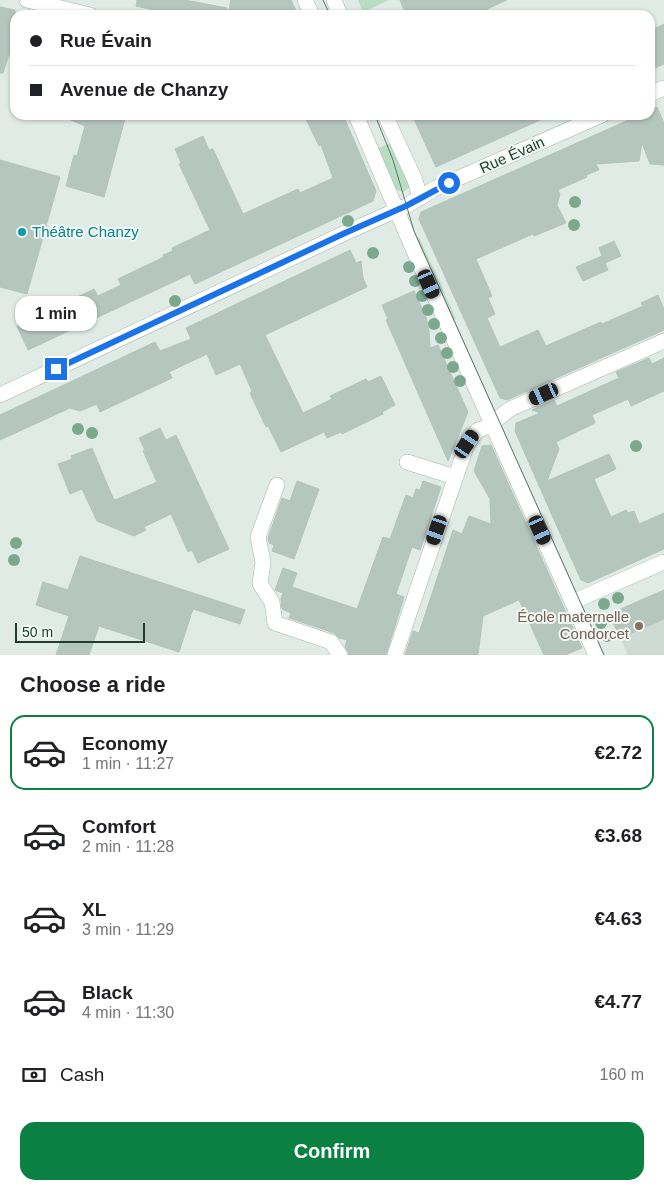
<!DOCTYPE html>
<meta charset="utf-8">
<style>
:root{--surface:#fff;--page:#f2f2f2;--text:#202124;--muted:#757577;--line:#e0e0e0;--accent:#0b8043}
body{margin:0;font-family:Arial,sans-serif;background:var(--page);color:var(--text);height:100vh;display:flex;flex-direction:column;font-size:19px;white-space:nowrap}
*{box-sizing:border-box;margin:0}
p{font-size:16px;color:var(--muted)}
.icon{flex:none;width:28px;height:28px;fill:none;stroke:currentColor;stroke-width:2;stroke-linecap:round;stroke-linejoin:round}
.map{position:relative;height:655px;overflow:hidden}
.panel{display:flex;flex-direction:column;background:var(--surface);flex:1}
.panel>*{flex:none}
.top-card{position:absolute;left:10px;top:10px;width:645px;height:110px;border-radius:15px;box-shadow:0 1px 4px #0004;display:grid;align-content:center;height:110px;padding:0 20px;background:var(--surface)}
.scale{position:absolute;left:15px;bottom:12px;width:130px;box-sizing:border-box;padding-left:5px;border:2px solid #203c34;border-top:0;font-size:14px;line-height:18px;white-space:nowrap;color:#203c34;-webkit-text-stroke:4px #f0f8f4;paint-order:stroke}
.end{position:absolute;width:22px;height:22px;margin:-11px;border:6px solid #1a73e8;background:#fff;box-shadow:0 0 0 2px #fff}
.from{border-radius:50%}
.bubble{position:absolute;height:35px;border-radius:15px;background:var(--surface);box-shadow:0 1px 4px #0004;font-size:16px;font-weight:700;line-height:35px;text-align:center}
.car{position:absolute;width:15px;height:30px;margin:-15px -8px;border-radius:6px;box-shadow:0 0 4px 1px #0007;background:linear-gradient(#222 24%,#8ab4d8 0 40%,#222 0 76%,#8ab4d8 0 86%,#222 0)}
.top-card b{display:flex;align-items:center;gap:18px;height:48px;font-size:19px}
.top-card b+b{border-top:1px solid var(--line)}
.top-card i{width:12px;height:12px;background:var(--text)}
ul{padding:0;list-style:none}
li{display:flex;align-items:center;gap:15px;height:75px;margin:0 10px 8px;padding:0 10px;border:2px solid transparent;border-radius:15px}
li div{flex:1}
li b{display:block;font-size:19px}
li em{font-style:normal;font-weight:700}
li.active{border-color:var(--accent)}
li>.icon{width:45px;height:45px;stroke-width:1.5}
h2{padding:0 20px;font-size:22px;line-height:60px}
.pay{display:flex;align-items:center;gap:12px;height:55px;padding:0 20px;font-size:19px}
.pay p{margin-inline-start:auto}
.button{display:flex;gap:10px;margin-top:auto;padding:10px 20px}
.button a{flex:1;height:58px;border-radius:15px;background:var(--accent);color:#fff;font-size:20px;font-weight:700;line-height:58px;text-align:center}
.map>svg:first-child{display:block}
.built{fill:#cedbd5}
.green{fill:#b8ddc2}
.building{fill:#b5c6bf;stroke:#b2c5bd}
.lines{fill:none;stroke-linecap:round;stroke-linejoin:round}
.minor-casing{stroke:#a3b3ad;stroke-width:16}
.minor{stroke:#fff;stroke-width:15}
.tram{stroke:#5b7770;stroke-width:1}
.tree{fill:#7ca98e}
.route{stroke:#1a73e8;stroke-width:6}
.culture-dot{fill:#0f9aa8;stroke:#f0f8f4;stroke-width:2}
.education-dot{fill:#8d6e63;stroke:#f0f8f4;stroke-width:2}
.labels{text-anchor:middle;stroke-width:4;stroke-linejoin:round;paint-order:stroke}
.street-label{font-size:15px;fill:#203c34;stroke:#f0f8f4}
.culture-label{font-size:15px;fill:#0d838f;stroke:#f0f8f4;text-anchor:start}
.education-label{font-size:15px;fill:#785e54;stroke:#f0f8f4;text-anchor:end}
</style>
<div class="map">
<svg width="664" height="655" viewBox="0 0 664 655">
<rect width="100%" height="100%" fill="#e0ebe6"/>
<path class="built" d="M664 590V655H628L609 614Z"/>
<path class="green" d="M358 0H389L363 12Z
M393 142 410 187 403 192 394 189 376 149Z
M419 237 456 319 450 321 414 239Z"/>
<path class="building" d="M137 0H185L227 8 226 15H176L136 6Z
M231 0H291L298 15H228Z
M400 0H507L474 15H406Z
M0 7 15 10V36L3 73H0Z
M664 24V64L650 70V31Z
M657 107 664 123V165L650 164 642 143 639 161 596 164 599 170 586 175 587 177 558 190 560 194 557 205 566 223 534 236 533 234 476 259 492 296 488 298 495 314 487 318 500 347 538 330 546 346 601 322 602 324 643 306 641 303 658 295 664 309V330L507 400 500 398 419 219 421 212 640 115H650V110Z
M59 115H126L104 197 66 186 74 155 77 156 85 126Z
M304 115H343L376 191 373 201 195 284 190 274 28 350 17 326 94 289 98 296 121 285 118 279 164 257 163 255 173 251 172 248 210 230 179 164 181 163 175 149 203 136 209 150 213 149 243 214 298 189 300 193 333 178 321 145 319 146Z
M412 115H551L436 167Z
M0 160 60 177 27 294 0 287Z
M614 241 621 256 605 263 599 248Z
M350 250 356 263 361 261 363 278 367 287 265 335 303 413 332 399 330 396 347 388 366 379 368 382 381 376 395 405 382 412 383 414 342 434 341 432 327 438 324 432 281 452 268 426 266 427 250 393 252 391 240 364 216 375 207 354 169 372 172 378 100 412 97 404 80 411 70 408 0 440V415L155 342 160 351 191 339 186 328Z
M602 256 608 270 583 281 576 267Z
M414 291 426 317 429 330 430 348 438 345 468 412 448 461 386 320 388 319 382 305Z
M649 358 652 364 664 358V391L631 406 628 399 592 415 595 423 556 442 559 449 547 481 609 454 616 469 594 479 611 517 626 510 628 513 634 511 639 524 664 513V549L588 583 581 580 555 522 515 431 516 423 540 413 532 410 554 400 557 406 619 378 616 372Z
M160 428 166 440 176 435 229 549 198 563 192 550 188 552 171 514 144 527 146 530 134 536 97 521 82 489 70 494 58 464 72 459 71 456 92 448 113 498 115 500 157 482 143 451 145 450 139 438Z
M491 445 582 648 565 655H544L519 600 483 616 478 655H405L413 631 419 633 453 530 462 534 469 516 491 524 490 499 474 471 482 446Z
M297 481 319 489 294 559 272 551 274 545 269 543 268 538 282 498 290 501Z
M423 481 441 487 420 550 412 547 396 594 404 597 386 655H349L345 646 347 640 339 638 334 633 289 618 291 613 282 609 281 599 283 593 275 590 283 568 297 573 292 587 357 609 383 537 390 539 406 495 413 498 416 489 420 490Z
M80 556 245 610 240 624 193 609 179 652 99 626 89 655H56L69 616 36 605 43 582 68 590Z
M664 590V619L620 638 609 614Z"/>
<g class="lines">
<defs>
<path id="minor" d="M27 0 90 15
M305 0 312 15
M334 0 340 15
M650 94 664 88
M356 115 414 251 596 655
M385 115 415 180 420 198
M0 395 345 233 406 206 436 188 602 115
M407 462 455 477
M277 485 258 537 263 562 260 584 272 602 275 623 331 642 340 655
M572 602 664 562
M395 655 467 444 478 430 487 427 510 409 664 341"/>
</defs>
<use href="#minor" class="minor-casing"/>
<use href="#minor" class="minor"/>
<path class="tram" d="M323 0 330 15
M375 115 393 160 414 231 604 655"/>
</g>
<g class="tree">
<circle cx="575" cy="202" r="6"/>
<circle cx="348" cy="221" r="6"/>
<circle cx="574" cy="225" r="6"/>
<circle cx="373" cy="253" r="6"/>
<circle cx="409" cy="267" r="6"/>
<circle cx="415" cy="281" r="6"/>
<circle cx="422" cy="296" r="6"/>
<circle cx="175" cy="301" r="6"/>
<circle cx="428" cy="310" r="6"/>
<circle cx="434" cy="324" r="6"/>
<circle cx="441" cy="338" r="6"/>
<circle cx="447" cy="353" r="6"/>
<circle cx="453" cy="367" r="6"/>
<circle cx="460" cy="381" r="6"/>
<circle cx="78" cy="429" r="6"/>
<circle cx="92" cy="433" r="6"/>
<circle cx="636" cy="446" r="6"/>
<circle cx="16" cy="543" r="6"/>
<circle cx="14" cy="560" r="6"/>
<circle cx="618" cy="598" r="6"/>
<circle cx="604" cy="604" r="6"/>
<circle cx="601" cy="623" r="6"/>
<circle cx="607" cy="636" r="6"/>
</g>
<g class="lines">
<path class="route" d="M56 369 345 233 406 206 449 183"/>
</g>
<circle class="culture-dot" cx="22" cy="232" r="5"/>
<circle class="education-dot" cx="639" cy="626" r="5"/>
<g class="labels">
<g class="street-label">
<text transform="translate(512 155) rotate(-24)" y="5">Rue Évain</text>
</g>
<g class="culture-label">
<text x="32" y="237">Théâtre Chanzy</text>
</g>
<g class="education-label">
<text x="629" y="622">École maternelle<tspan x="629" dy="17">Condorcet</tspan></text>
</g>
</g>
</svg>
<div class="scale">50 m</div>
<i class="end from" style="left:449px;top:183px"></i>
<i class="end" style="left:56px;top:369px"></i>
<div class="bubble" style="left:15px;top:296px;width:82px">1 min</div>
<i class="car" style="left:429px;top:284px;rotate:156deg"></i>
<i class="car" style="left:544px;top:394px;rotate:246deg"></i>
<i class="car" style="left:467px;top:444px;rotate:34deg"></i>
<i class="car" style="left:437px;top:530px;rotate:199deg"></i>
<i class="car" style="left:540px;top:530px;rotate:156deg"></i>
<div class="top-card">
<b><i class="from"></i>Rue Évain</b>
<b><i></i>Avenue de Chanzy</b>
</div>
</div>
<section class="panel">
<h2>Choose a ride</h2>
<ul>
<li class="active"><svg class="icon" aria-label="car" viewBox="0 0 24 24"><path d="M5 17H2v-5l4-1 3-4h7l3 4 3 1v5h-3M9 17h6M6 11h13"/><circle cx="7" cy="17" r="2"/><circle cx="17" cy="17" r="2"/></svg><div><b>Economy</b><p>1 min · 11:27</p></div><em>€2.72</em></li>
<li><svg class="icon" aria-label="car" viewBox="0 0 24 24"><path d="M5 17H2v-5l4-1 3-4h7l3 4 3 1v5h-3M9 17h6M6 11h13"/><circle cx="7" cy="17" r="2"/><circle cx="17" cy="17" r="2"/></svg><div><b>Comfort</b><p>2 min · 11:28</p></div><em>€3.68</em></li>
<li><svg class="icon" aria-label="car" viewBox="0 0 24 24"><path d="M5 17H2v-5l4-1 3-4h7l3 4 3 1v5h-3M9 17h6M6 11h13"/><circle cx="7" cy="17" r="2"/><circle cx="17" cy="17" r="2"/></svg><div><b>XL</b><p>3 min · 11:29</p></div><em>€4.63</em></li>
<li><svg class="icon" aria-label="car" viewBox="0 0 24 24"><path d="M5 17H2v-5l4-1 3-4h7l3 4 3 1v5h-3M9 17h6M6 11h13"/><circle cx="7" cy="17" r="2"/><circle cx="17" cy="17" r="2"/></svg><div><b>Black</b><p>4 min · 11:30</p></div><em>€4.77</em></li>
</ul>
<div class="pay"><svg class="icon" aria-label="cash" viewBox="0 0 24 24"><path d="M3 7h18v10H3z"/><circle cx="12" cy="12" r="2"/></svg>Cash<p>160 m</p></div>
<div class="button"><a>Confirm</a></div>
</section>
